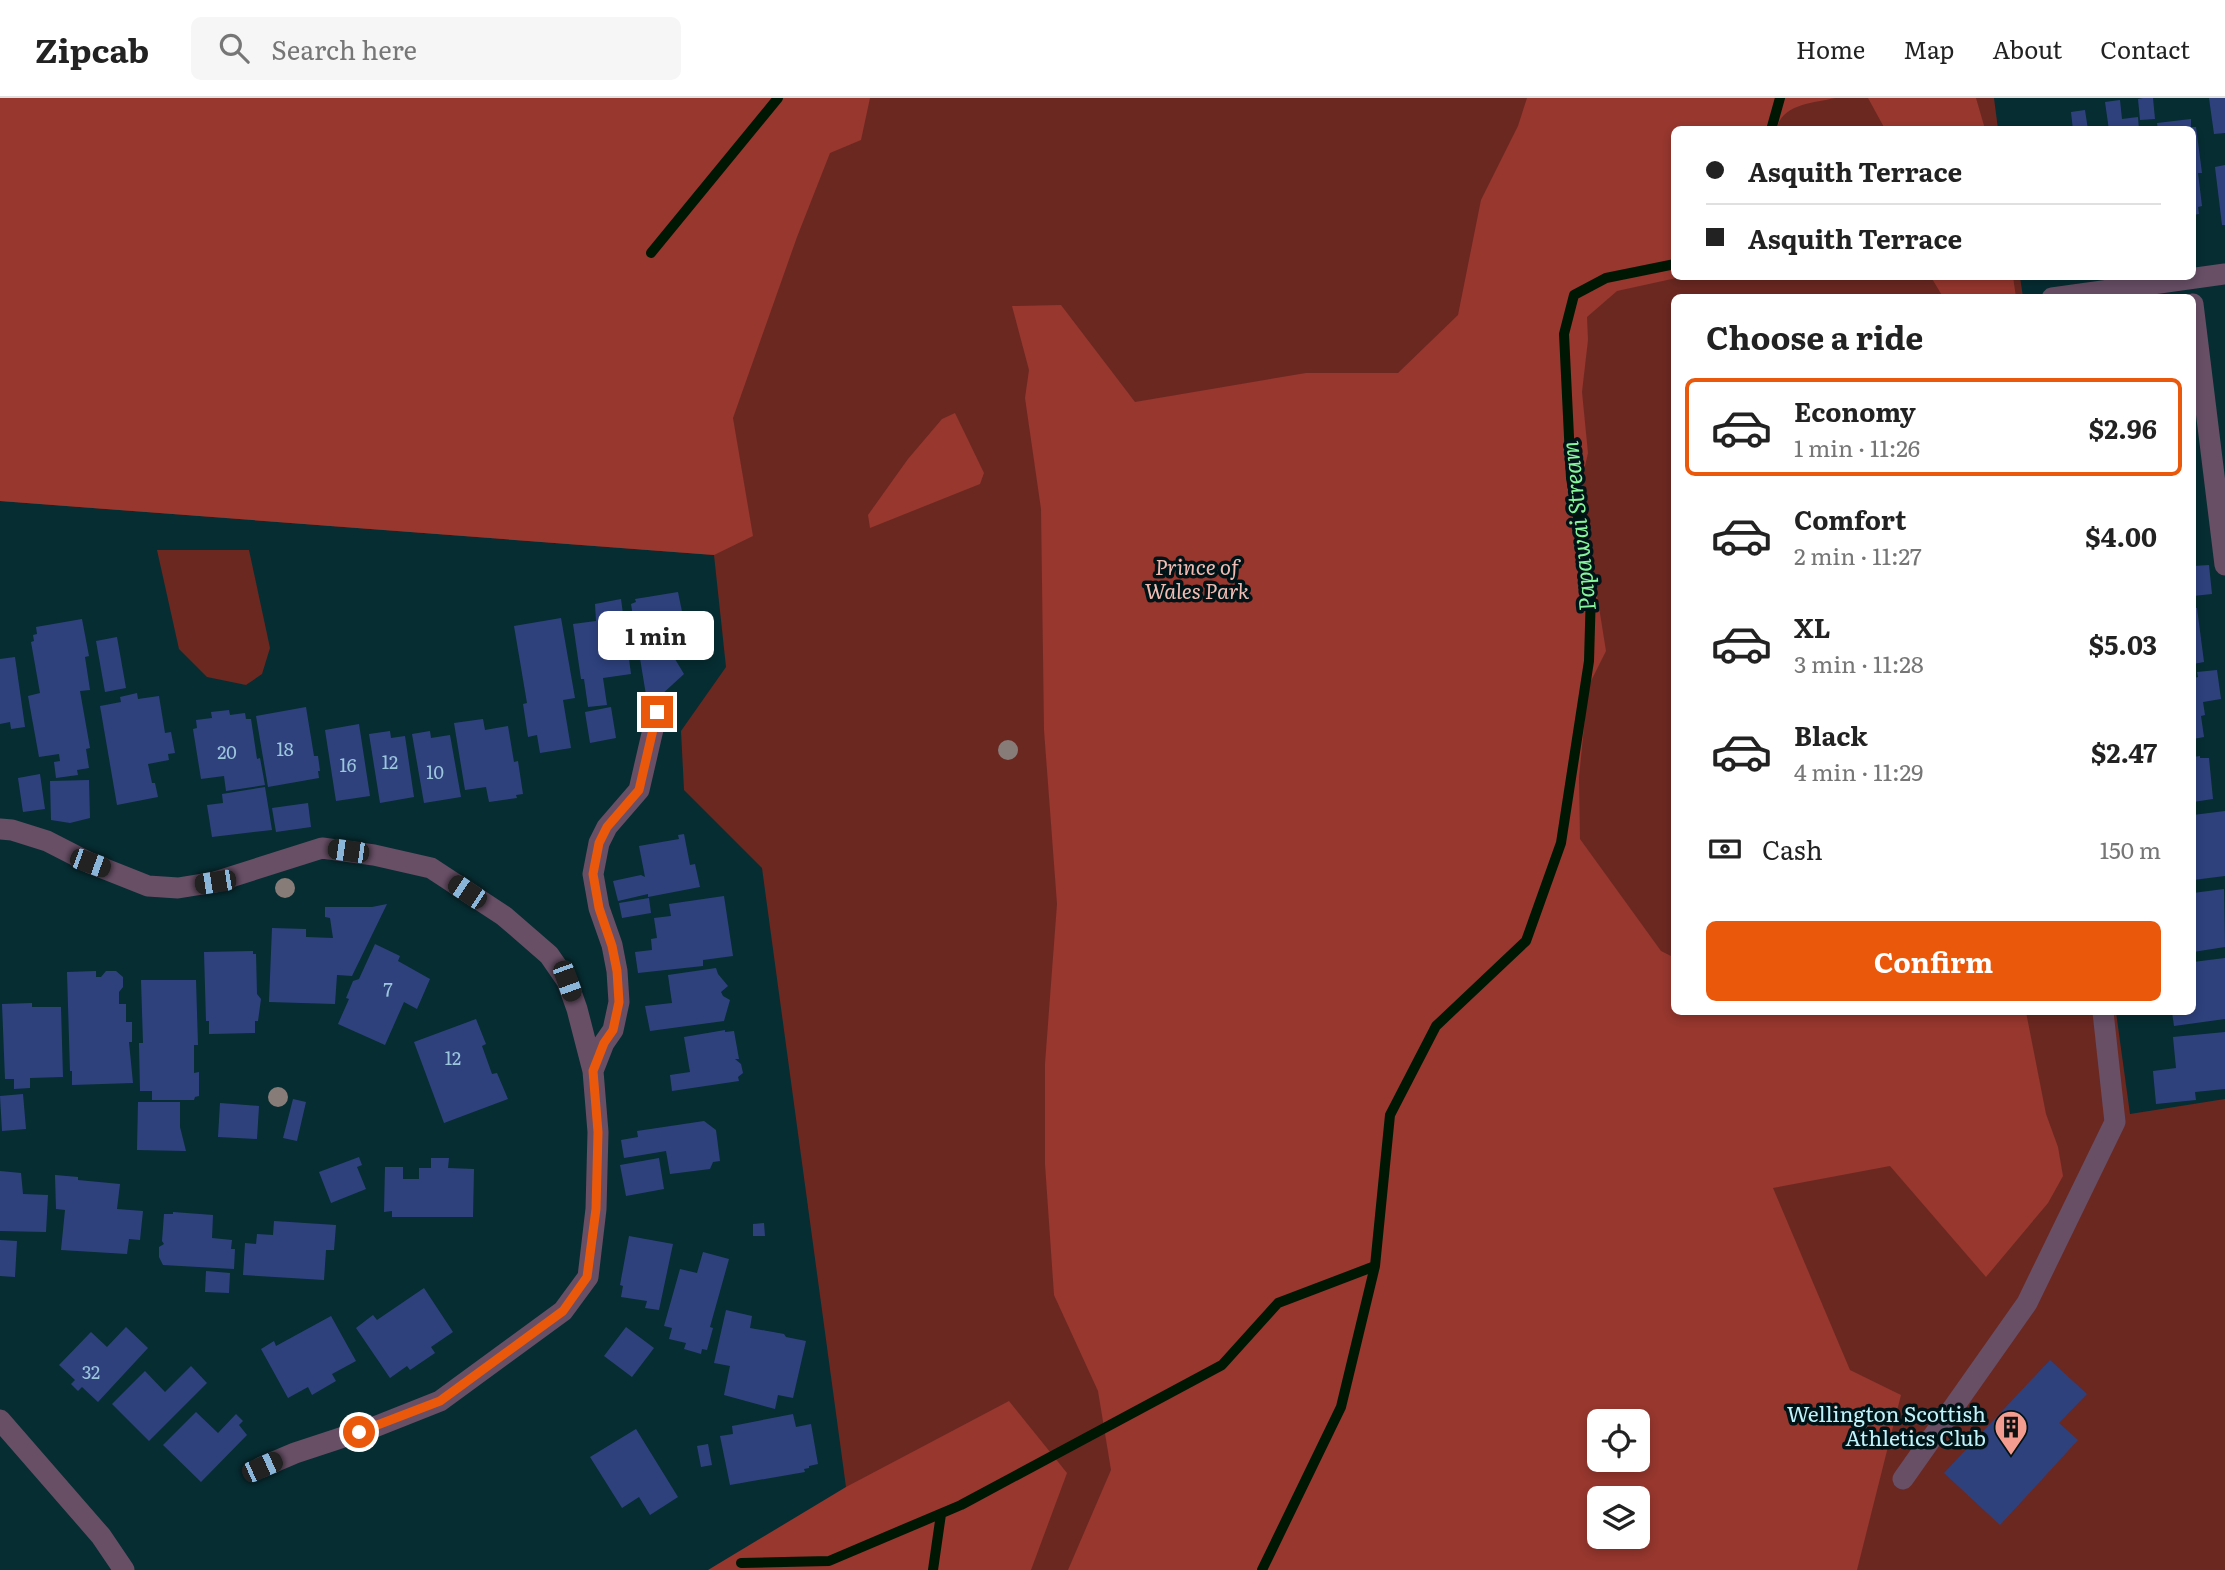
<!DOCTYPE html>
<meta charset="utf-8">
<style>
:root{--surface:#fff;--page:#f6f6f6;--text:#222;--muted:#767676;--line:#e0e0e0;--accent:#ea580c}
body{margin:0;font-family:Literata,serif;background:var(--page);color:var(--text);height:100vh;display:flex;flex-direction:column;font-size:26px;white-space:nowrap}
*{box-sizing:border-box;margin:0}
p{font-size:23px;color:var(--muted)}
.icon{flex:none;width:38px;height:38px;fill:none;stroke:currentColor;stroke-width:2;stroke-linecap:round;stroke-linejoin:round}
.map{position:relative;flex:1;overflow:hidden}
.details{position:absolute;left:1671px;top:196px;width:525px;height:721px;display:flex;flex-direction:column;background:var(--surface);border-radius:10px;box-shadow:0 4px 10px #0003}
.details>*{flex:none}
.hud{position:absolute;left:1671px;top:28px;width:525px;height:154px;border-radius:10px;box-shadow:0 4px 10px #0003;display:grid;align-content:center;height:154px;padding:0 35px;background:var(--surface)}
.controls{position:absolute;left:1587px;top:1311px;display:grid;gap:14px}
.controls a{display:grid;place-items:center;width:63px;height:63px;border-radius:10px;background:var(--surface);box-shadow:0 4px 10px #0003;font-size:35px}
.end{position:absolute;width:32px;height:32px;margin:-16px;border:9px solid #ea580c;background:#fff;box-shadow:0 0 0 4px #fff}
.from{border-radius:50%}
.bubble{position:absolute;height:49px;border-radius:10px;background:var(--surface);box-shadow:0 4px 10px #0003;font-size:23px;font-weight:700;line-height:49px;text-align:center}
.car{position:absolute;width:21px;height:42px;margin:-21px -10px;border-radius:9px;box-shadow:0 0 5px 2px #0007;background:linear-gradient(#222 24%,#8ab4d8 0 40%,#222 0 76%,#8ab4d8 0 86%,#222 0)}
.hud b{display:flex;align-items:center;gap:24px;height:66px;font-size:26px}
.hud b+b{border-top:2px solid var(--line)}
.hud i{width:18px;height:18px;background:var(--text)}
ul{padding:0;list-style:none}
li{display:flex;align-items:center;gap:21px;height:98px;margin:0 14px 10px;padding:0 21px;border:4px solid transparent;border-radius:10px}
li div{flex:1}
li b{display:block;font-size:26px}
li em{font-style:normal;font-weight:700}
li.active{border-color:var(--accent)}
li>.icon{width:63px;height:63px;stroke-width:1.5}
h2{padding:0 35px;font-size:32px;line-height:84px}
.pay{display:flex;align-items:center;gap:18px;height:77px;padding:0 35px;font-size:26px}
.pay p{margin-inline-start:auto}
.primary-button{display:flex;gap:14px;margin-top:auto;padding:14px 35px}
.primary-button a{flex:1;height:80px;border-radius:10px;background:var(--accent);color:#fff;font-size:28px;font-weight:700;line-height:80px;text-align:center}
header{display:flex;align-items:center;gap:42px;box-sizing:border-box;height:98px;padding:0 35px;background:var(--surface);border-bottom:2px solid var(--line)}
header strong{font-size:33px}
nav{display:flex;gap:38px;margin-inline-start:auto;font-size:24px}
.search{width:490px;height:63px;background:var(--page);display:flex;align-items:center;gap:18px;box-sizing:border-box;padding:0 24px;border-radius:10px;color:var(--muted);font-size:26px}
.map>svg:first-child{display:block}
.green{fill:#6b2821;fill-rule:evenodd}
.forest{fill:#97372e;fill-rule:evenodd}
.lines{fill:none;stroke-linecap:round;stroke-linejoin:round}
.stream{stroke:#001704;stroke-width:10}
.building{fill:#2e417d}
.minor{stroke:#684f66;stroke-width:21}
.tree{fill:#887c79}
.route{stroke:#ea580c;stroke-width:9}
.labels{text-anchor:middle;stroke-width:7;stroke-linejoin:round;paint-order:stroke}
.number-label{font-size:18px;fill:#9cc6dc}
.park-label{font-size:21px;font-style:italic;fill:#f2bcb3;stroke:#001417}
.poi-label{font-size:21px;fill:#c0f3fb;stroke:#001417;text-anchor:end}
.water-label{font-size:23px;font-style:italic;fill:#86f59b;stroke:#001417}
</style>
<header>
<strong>Zipcab</strong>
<div class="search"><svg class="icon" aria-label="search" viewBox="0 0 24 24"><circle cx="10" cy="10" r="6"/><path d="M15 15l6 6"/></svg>Search here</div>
<nav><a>Home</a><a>Map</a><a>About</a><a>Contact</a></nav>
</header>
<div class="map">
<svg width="2225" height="1472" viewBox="0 0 2225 1472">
<rect width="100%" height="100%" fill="#062d32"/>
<path class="green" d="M0 0H1994L1998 31 1675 32V178L2020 179 2023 199 1675 200V914H2116L2130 1016 2225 1001V1472H861L846 1389 762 770 684 692 681 633 726 569 714 457 0 403ZM1600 1323H1638V1362H1600ZM1600 1400H1638V1438H1600Z
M157 452H249L270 550 262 576 246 587 207 579 179 551Z"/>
<path class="forest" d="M0 0H870L861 42 830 55 797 139 733 320 753 438 714 457 0 403Z
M1527 0H1835C1814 5 1781 6 1777 31L1675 32V178L1681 179 1617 193 1587 219 1588 242 1582 294 1588 355 1580 390 1606 553 1588 589 1579 679 1580 741 1661 853 1675 860V914H2026L2046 1016 2058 1049 2063 1078 2048 1105 1986 1179 1890 1068 1773 1090 1850 1272 1901 1297 1857 1472H1068L1111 1372 1098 1293 1054 1197 1045 1066V966L1057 806 1044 632 1041 411 1025 300 1029 272 1012 208 1061 207 1135 304 1306 275H1398L1458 217 1481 102 1518 28ZM1638 1323V1362H1600V1323ZM1638 1400V1438H1600V1400Z
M1868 0H1976L1985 31H1885Z
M1931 179H2013L2016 199H1943Z
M955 315 984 375 980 386 870 430 868 417 908 361 942 321Z
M1009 1303 1067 1375 1031 1472H708L846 1389Z"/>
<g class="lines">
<path class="stream" d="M1771 32 1780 0
M651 155 778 0
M741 1465 829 1463 961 1407 1222 1267 1278 1205 1375 1168
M933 1472 941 1416
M1262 1472 1341 1309 1375 1168 1390 1017 1436 928 1526 843 1561 745 1589 563 1591 493 1571 380 1564 236 1574 197 1606 180 1675 166"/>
</g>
<path class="building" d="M2143 0H2153L2155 21 2140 22 2138 1Z
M2209 0H2225V35L2214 36Z
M2120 2 2122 21 2138 19 2139 32H2109L2105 4Z
M2085 12 2088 32H2073L2071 14Z
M2191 21V29H2196L2202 75H2198L2202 108 2198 109 2199 116 2193 117V32H2158L2157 25Z
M2225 67V127H2222L2215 69Z
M2209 467 2212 496 2193 498V468Z
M678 494 690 553 672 556 684 576 648 609 631 506 636 504 635 501Z
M621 501 631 576 603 580 607 607 588 609 584 581H581L573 526 596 523 595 506Z
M2193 510H2197L2204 564 2193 566Z
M561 520 575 600 563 602 571 650 540 655 537 637 528 639 523 606 527 605 514 528Z
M82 521 89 558 85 559 90 592 80 593 90 650 86 651 89 670 77 672 78 677 56 680 54 664 60 663 59 656 39 659 28 598 40 595 31 544 34 543 33 537 37 536 36 529Z
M117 539 126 590 105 594 96 543Z
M15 559 25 629 11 631 10 624 0 626V561Z
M2217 572 2221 601 2203 604 2205 617 2201 618 2204 639 2193 641V580L2198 579 2197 574Z
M137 595 138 601 159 598 165 635 171 634 175 655 168 656 169 662 148 666 152 685H155L158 699 117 707 100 608 121 604 120 599Z
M306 609 314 658H318L320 673H318L319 680 268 689 256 618Z
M611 609 616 640 590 645 585 614Z
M229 612 230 617 245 615 246 621H251L257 661 260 660 265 687 226 693 224 678 201 681 193 631 197 630 196 622 212 620 211 614Z
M483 621 485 632 508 628 514 664 518 663 523 696 516 697 517 700 489 704 486 689 465 692 454 625Z
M359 626 370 698 336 703 325 632Z
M390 633 391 640 405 638 414 699 380 705 369 636Z
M430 633 431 640 450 637 461 699 424 705 412 636Z
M2200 658V660H2209L2213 701 2193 704V659Z
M40 676 45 711 23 714 18 680Z
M89 682 90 720 70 725 51 722 50 683Z
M265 689 272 732 212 739 207 707 223 705 222 696Z
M308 705 311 729 276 734 272 710Z
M2225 713V778L2193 782V717Z
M684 736 690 767 695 766 700 789 648 799V796L618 803 613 783 641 777 645 779 639 748 679 741 678 737Z
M2224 791 2225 849 2193 854V795Z
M724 798 733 858 703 862V868L638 875 635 854 652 852 651 841 657 840 654 820 671 818 669 806Z
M649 800 651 815 622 820 619 805Z
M387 806 352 878 337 877 335 906 269 904 272 830 306 831V839L333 840 330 820 325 819V809H372Z
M375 846 400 858 398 863 430 881 417 911 404 904 385 947 338 926 349 901 346 900 353 883 359 881Z
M253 853V856H256L257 896 261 901 258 923H255V935L209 936V923H206L204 854Z
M2225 860V921L2174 928 2172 914H2193V864Z
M716 870 718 876 728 888 721 894 723 898 730 902 724 923 650 933 645 908 672 905 668 877Z
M96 873V879H101L106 873H116L123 879V889L119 894V906H126V924H132V944H129L133 985 72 987V973H70L67 874Z
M141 882H196L198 947H194V975L199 974V998L195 999 194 1002H152V993H140L139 945H143Z
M32 905V909H61L63 979 30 980V990L14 991V981H5L2 906Z
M476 921 486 946 482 948 492 976 497 975 508 1001 444 1025 414 944Z
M725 932V934L734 933 739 961H735L741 966 743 975 738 979 739 983 672 993 670 977 690 974 684 939Z
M2225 934V991L2195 994 2196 1002 2156 1006 2153 973 2176 970 2173 939Z
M23 996 26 1031 2 1033 0 998Z
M293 1001 306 1004 297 1043 283 1040Z
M138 1004H180V1029L186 1053 137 1052Z
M220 1005 259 1008 257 1041 218 1039Z
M704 1023 716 1032 720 1063 713 1064 710 1071 670 1076 666 1053 624 1060 621 1042 638 1039 637 1033Z
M359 1059 362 1067 357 1069 366 1091 331 1105 319 1074Z
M431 1060H449L448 1070 474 1071 473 1119H392V1113L384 1114 385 1069H403V1081H419V1070H431Z
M659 1060 664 1091 626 1098 620 1067Z
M0 1073 21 1075 23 1096 48 1097 46 1134 0 1133Z
M55 1077 78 1079V1082L120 1086 117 1111 143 1113 140 1142 129 1141 127 1156 61 1152 65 1112 56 1111Z
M173 1114 213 1117 212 1140 232 1142 231 1151H235L234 1171 163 1167 159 1159V1149L164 1146 162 1143 164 1116H173Z
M274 1123 336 1127 334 1152H326L324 1182 243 1177 245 1145 256 1146 257 1136 273 1137Z
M764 1125 765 1138H753V1126Z
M629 1138 673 1146 659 1212 645 1210 647 1203 621 1199 623 1188 620 1187Z
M0 1142 17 1143 15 1179 0 1178Z
M703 1154 729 1161 710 1229 713 1230 707 1252 702 1251 701 1256 684 1251 686 1245 669 1241 672 1230 664 1228 680 1171 697 1175Z
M206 1173 230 1175 229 1195 205 1194Z
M424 1190 453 1234 431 1249 435 1255 410 1272 407 1268 390 1280 356 1230 373 1217 377 1222Z
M726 1212 752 1218 750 1230 784 1236 786 1239 806 1243 793 1300 778 1297 775 1311 724 1297 730 1268 714 1265Z
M331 1218 356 1263 332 1276 336 1283 312 1297 308 1289 288 1300 261 1251 274 1243 276 1248Z
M126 1229 148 1250 98 1304 82 1289 78 1293 71 1286 75 1282 59 1267 91 1234 107 1249Z
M626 1229 654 1250 632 1279 604 1258Z
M2050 1262 2087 1296 2059 1325 2078 1342 2000 1427 1944 1375Z
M191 1268 207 1285 149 1343 112 1306 145 1273 165 1294Z
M196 1314 218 1335 236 1316 243 1323 239 1327 247 1337 201 1384 163 1347Z
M793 1316 796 1329 811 1326 818 1366 809 1368V1370L804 1371 805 1374 730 1387 720 1338 733 1336 732 1328Z
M636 1331 678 1399 650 1417 639 1399 622 1410 590 1359Z
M708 1346 712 1367 701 1369 697 1348Z"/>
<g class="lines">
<path class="minor" d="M2052 200 2225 176
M2193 206 2225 467
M0 731 12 732 47 743 90 765 148 788 178 790 215 784 322 750 374 757 431 770 504 818 549 857 567 883 577 911 593 973
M0 1322 101 1438 124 1472
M262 1369 295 1355 377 1328 440 1303 563 1213 588 1179 596 1111 598 1034 593 973 604 945 613 932 619 904 617 873 612 847 599 810 593 776 599 745 607 729 639 692 657 614
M1903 1381 2027 1205 2115 1024 2103 914"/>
</g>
<g class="tree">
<circle cx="1008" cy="652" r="10"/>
<circle cx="285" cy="790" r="10"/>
<circle cx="278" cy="999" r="10"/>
</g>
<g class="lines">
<path class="route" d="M359 1334 440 1303 563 1213 587 1179 596 1111 598 1034 593 973 604 945 613 932 619 904 617 873 612 848 599 810 593 776 599 745 607 729 639 692 657 614"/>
</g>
<defs>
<symbol id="building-pin" viewBox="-11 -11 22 30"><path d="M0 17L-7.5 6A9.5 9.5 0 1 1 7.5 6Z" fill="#f59c90" stroke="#001417"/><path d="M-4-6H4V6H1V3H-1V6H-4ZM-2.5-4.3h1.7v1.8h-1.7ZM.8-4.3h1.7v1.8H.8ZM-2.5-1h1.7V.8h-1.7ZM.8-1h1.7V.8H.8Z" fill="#111"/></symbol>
</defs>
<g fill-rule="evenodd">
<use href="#building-pin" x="1992" y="1310" width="38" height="52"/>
</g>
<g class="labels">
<g class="number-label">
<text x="285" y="658">18</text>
<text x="227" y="661">20</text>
<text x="390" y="671">12</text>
<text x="348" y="674">16</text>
<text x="435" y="681">10</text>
<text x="388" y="898">7</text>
<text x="453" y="967">12</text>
<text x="91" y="1281">32</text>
</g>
<g class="park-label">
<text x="1197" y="477">Prince of<tspan x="1197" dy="24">Wales Park</tspan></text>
</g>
<g class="poi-label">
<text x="1986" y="1324">Wellington Scottish<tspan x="1986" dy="24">Athletics Club</tspan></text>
</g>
<g class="water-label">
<text transform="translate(1579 428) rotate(-96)" y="8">Papawai Stream</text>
</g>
</g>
</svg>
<div class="controls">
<a><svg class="icon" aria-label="locate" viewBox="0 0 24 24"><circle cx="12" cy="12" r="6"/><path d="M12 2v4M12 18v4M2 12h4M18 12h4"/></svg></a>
<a><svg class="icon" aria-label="layers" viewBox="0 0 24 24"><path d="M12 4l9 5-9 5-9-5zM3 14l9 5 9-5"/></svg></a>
</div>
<i class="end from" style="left:359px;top:1334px"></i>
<i class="end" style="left:657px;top:614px"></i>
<div class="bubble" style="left:598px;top:513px;width:116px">1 min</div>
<i class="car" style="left:348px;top:753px;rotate:278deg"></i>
<i class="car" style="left:90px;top:765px;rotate:110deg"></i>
<i class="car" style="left:215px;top:784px;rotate:261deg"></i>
<i class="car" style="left:467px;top:794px;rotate:304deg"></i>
<i class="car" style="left:567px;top:883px;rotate:160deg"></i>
<i class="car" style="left:262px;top:1369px;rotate:66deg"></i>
<div class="hud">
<b><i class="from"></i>Asquith Terrace</b>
<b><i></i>Asquith Terrace</b>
</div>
<section class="details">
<h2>Choose a ride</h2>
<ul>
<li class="active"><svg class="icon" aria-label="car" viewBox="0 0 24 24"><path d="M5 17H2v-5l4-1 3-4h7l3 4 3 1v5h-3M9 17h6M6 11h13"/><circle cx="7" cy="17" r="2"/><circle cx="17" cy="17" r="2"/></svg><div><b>Economy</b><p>1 min · 11:26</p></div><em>$2.96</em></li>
<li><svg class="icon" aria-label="car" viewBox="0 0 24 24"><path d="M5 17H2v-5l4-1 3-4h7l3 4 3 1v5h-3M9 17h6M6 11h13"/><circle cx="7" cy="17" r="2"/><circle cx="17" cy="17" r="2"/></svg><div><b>Comfort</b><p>2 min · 11:27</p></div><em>$4.00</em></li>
<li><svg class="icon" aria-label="car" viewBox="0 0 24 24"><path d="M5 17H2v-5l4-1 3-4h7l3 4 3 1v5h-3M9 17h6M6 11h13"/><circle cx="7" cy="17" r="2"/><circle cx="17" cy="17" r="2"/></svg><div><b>XL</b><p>3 min · 11:28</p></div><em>$5.03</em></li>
<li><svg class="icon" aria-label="car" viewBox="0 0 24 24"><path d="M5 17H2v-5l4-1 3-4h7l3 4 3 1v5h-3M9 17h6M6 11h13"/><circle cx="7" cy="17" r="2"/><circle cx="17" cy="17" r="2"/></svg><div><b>Black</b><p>4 min · 11:29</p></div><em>$2.47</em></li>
</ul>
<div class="pay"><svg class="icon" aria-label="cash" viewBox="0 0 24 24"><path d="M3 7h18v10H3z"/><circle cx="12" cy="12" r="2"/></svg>Cash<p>150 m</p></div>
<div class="primary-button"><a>Confirm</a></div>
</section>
</div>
